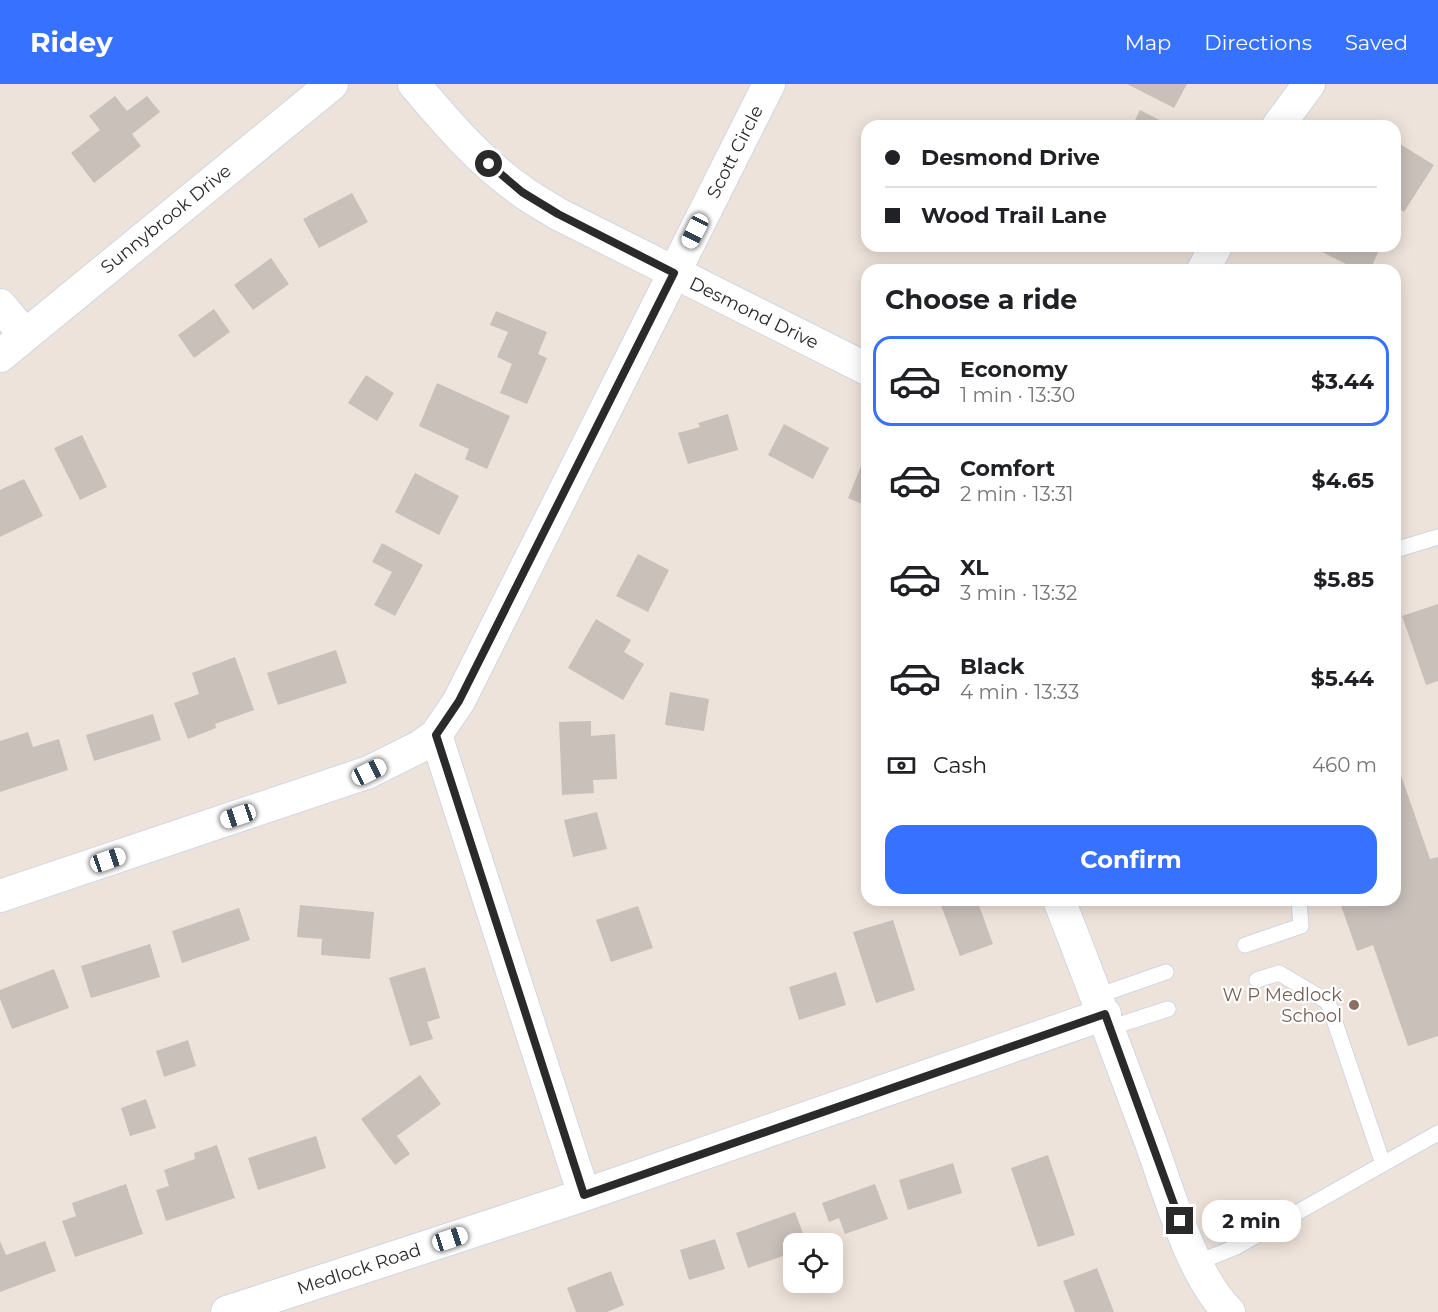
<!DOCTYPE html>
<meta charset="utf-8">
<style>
:root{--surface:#fff;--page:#f2f2f2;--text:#202124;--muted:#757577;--line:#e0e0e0;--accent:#3671ff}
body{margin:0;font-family:Montserrat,sans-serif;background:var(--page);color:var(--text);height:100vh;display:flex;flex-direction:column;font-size:22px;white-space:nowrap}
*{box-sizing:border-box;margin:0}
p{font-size:20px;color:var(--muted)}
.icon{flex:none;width:33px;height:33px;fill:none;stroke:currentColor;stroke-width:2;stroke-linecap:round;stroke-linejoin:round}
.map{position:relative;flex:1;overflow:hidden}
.side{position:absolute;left:861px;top:180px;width:540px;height:642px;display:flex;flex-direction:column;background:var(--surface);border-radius:18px;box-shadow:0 3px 15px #0003}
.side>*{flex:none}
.hud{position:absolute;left:861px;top:36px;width:540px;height:132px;border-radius:18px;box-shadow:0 3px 15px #0003;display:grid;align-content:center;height:132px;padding:0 24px;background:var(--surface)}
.fabs{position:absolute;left:783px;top:1149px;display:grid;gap:12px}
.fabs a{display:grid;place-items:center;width:60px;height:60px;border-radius:12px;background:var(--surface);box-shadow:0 3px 15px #0003;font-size:30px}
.end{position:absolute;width:27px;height:27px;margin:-14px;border:8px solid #2a2a2a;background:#fff;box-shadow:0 0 0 3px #fff}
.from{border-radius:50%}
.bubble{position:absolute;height:42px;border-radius:18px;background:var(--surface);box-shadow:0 3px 15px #0003;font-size:20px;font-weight:700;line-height:42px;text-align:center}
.car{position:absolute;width:18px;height:36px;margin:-18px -9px;border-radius:8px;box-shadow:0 0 4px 2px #0007;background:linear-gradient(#fff 24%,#345 0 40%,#fff 0 76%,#345 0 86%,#fff 0)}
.hud b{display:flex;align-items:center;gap:21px;height:57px;font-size:22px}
.hud b+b{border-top:2px solid var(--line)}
.hud i{width:15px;height:15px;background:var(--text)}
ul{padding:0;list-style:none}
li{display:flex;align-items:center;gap:18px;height:90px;margin:0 12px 9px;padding:0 12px;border:3px solid transparent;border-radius:18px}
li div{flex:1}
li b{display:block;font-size:22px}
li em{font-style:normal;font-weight:700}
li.current{border-color:var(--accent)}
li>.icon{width:54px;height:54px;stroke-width:1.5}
h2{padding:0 24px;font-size:27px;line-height:72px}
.pay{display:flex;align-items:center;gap:15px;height:66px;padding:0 24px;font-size:22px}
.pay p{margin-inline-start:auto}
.cta{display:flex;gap:12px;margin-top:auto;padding:12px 24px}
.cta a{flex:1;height:69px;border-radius:18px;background:var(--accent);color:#fff;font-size:24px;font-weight:700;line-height:69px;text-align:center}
header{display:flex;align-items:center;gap:36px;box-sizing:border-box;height:84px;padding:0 30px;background:var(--accent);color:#fff}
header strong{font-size:28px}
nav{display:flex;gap:33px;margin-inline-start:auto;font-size:21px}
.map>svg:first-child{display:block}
.building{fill:#c9c0ba}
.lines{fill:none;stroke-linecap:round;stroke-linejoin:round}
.lane-casing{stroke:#cfd6e4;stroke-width:17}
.street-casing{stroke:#cfd6e4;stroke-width:34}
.lane{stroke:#fff;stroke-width:15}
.street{stroke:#fff;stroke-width:32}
.route{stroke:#2a2a2a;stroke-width:8}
.education-dot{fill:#8d6e63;stroke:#fff;stroke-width:2}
.labels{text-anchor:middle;stroke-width:4.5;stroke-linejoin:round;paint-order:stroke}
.street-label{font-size:18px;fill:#2a2a2a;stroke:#fff}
.education-label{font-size:18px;fill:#785e54;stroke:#fff;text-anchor:end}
</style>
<header>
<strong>Ridey</strong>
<nav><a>Map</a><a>Directions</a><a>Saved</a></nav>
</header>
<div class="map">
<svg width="1438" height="1228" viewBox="0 0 1438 1228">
<rect width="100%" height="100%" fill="#eee3da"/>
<path class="building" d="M1127 0H1187L1174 24Z
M115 12 127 27 147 12 160 28 132 50 141 62 94 99 71 69 100 46 89 32Z
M1140 26 1171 42H1132Z
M1395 57 1434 81 1404 128 1395 122Z
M352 109 368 138 319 164 303 135Z
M1322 162H1381L1370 186H1358L1320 167Z
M271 174 289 200 253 226 234 201Z
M214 225 230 248 194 274 178 251Z
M496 227 547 248 538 270 547 274 527 320 500 309 512 280 497 273 508 248 490 241Z
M366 291 394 309 377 337 348 319Z
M437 299 510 332 487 385 465 375 469 365 419 342Z
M728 330 738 366 688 380 678 349 700 343 698 339Z
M784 340 829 364 813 395 768 371Z
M82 351 107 403 80 416 54 364Z
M861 382 867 385V422L848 414Z
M415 389 459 412 439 451 395 428Z
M24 395 43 432 0 453V406Z
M382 459 423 481 395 532 374 521 392 488 372 478Z
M638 470 669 486 648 528 616 512Z
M1438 520V597L1426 601 1402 532Z
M596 535 631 556 624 568 644 580 623 616 568 584Z
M336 566 347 599 278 621 267 589Z
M235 573 254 626 215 640 216 644 188 655 174 619 199 610 192 589Z
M670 608 709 615 704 647 665 641Z
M153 630 161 656 94 677 86 651Z
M591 637V652L615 650 617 695 593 696 594 709 562 711 559 638Z
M28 648 33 663 59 655 68 686 0 708V657Z
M1395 674 1430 775 1438 773V952L1408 962 1373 861 1357 867 1339 816H1395Z
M597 728 607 765 573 773 564 736Z
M939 816H977L993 860 960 872Z
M300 821 374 828 370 875 321 871 322 855 297 853Z
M638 822 653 864 611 878 596 836Z
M239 824 250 856 182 879 172 847Z
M893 836 915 906 876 919 853 848Z
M150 860 160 893 91 914 81 882Z
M425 883 440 934 427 938 433 955 410 962 389 894Z
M54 885 69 924 12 945 0 915V906Z
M836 888 846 921 799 936 789 903Z
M188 956 196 982 164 993 156 967Z
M420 991 441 1020 397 1052 410 1070 395 1081 361 1035Z
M146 1015 156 1044 130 1052 121 1024Z
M316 1052 326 1084 258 1106 248 1074Z
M217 1061 235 1114 166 1137 156 1106 169 1102 164 1086 195 1075 194 1069Z
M1048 1071 1075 1151 1038 1163 1011 1084Z
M953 1079 962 1109 908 1126 899 1096Z
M126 1100 143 1150 75 1173 62 1137 76 1132 72 1119Z
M875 1100 888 1135 845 1150 839 1134 829 1138 822 1119Z
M795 1128 807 1160H794V1168L748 1184 736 1149Z
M715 1155 725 1185 689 1196 680 1166Z
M0 1157 6 1171 45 1157 56 1187 0 1208Z
M1097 1184 1114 1228H1075L1063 1197Z
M611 1187 624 1221 607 1228H576L567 1204Z"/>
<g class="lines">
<defs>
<path id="lane" d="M1395 466 1438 453
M1245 861 1301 842 1299 816
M1257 896 1279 889 1328 918 1383 1080
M1097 912 1166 888
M1109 944 1168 925
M1196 1179 1236 1163 1438 1049"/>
<path id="street" d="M414 0C446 38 481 79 523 108 534 116 547 123 558 130L867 285
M1278 42 1309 0
M1203 186 1216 162
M0 221 24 250
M0 272 332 0
M436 651 584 1111
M0 812 369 688 419 663 436 651 459 617 769 0
M1059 816C1091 897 1121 978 1151 1059 1169 1109 1192 1192 1229 1228
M227 1228 584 1111 1105 930"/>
</defs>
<use href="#lane" class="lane-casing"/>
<use href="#street" class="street-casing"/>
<use href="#lane" class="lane"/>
<use href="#street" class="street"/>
</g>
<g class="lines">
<path class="route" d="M489 80 522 108 558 130 674 189 459 617 436 651 584 1111 1105 930 1180 1137"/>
</g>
<circle class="education-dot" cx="1354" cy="921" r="6"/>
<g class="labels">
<g class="street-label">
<text transform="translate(735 68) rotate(-63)" y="6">Scott Circle</text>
<text transform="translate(166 135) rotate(-39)" y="6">Sunnybrook Drive</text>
<text transform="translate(754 229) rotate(26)" y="6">Desmond Drive</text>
<text transform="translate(359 1185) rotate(-18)" y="6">Medlock Road</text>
</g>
<g class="education-label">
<text x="1342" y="917">W P Medlock<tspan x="1342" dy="21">School</tspan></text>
</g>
</g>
</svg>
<div class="fabs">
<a><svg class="icon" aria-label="locate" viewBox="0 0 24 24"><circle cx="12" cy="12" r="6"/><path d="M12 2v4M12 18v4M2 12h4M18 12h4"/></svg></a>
</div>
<i class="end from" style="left:489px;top:80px"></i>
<i class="end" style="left:1180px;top:1137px"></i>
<div class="bubble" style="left:1202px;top:1116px;width:99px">2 min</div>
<i class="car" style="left:695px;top:147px;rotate:207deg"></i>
<i class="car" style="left:369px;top:688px;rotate:64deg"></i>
<i class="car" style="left:238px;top:732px;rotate:251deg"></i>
<i class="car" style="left:108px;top:776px;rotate:71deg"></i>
<i class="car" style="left:450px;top:1155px;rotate:72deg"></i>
<div class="hud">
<b><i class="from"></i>Desmond Drive</b>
<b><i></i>Wood Trail Lane</b>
</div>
<section class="side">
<h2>Choose a ride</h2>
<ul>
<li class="current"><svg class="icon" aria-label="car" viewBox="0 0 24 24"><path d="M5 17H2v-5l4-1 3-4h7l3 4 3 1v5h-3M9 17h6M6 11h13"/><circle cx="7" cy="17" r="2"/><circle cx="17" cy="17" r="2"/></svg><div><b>Economy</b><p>1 min · 13:30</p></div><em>$3.44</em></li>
<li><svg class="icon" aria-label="car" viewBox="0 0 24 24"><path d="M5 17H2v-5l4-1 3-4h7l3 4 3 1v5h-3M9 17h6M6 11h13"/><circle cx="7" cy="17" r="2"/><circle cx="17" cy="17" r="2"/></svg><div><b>Comfort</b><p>2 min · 13:31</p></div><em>$4.65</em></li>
<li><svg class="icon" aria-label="car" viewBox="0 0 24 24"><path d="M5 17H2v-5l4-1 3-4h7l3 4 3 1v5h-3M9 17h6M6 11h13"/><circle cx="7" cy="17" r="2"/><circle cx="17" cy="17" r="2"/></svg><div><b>XL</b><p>3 min · 13:32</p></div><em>$5.85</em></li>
<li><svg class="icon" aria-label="car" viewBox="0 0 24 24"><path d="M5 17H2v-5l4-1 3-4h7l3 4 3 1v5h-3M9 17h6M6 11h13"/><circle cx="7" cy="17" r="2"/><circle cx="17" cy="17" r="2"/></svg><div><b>Black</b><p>4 min · 13:33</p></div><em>$5.44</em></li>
</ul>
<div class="pay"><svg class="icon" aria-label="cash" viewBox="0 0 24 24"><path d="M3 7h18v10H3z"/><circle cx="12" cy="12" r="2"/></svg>Cash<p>460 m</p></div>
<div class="cta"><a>Confirm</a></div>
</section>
</div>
